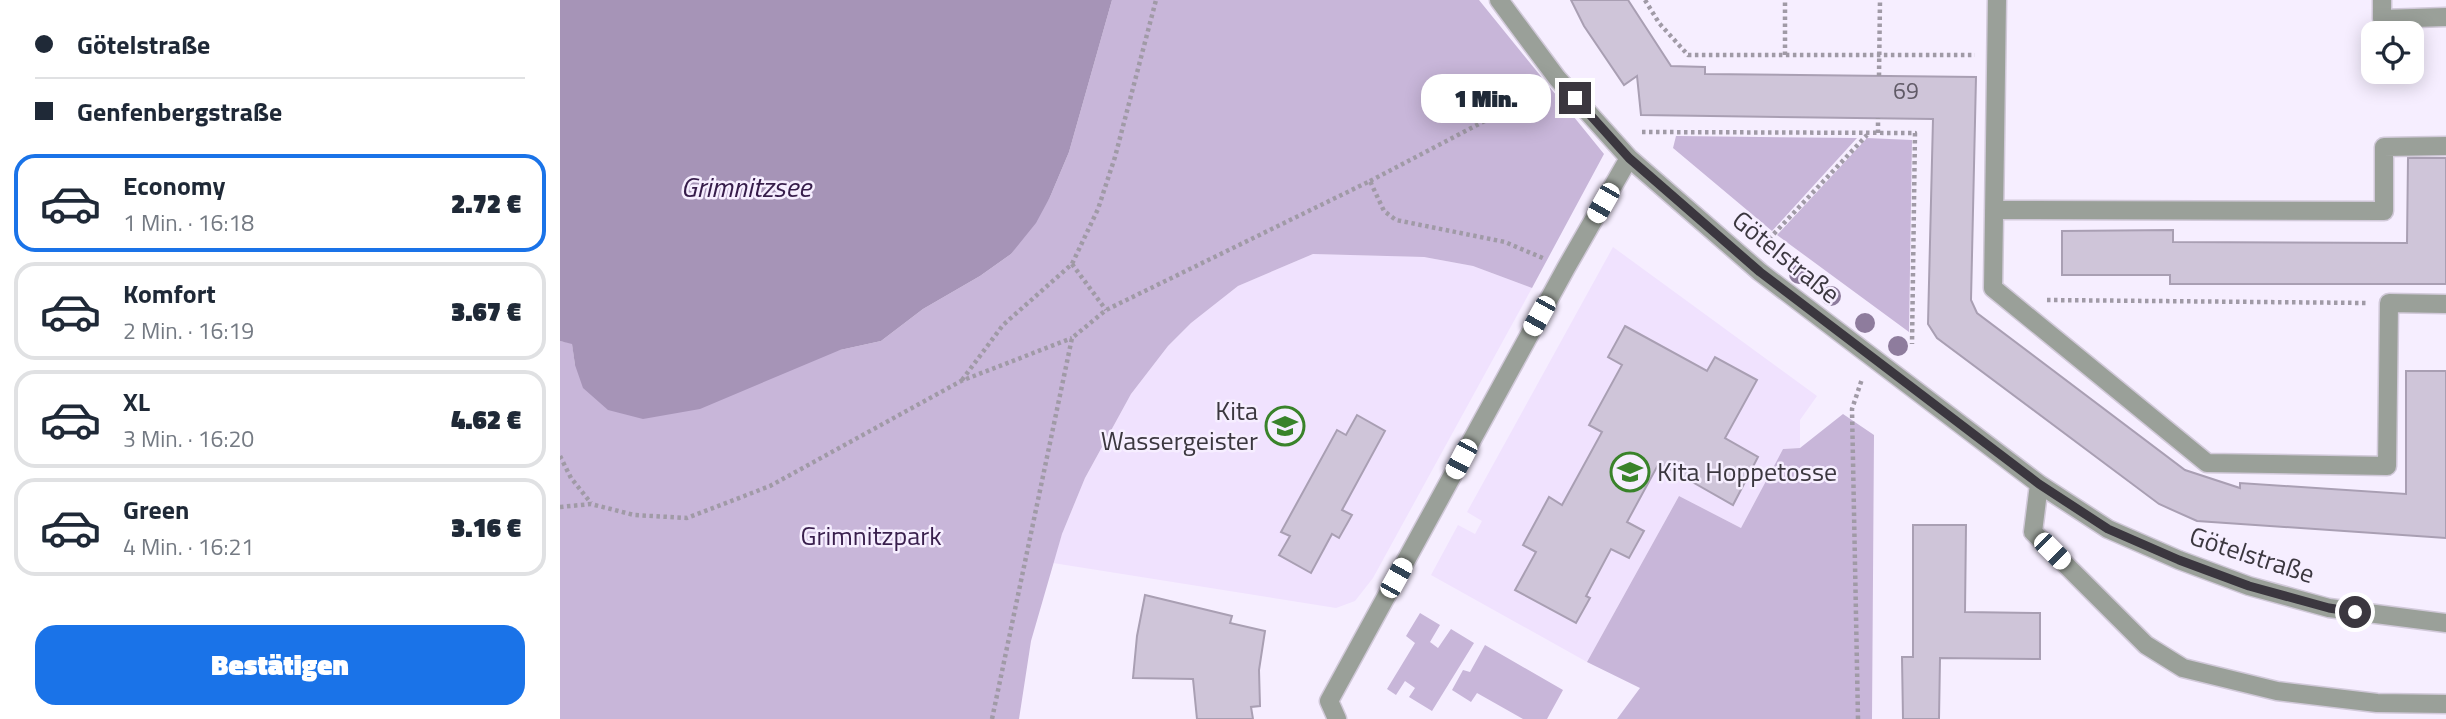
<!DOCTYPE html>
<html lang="de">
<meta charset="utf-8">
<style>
:root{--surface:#fff;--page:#f6f6f7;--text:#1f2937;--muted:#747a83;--line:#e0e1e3;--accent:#1a73e8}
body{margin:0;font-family:"Titillium Web",sans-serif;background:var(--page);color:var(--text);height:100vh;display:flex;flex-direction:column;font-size:26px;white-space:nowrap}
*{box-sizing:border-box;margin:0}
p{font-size:23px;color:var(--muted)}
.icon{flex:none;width:38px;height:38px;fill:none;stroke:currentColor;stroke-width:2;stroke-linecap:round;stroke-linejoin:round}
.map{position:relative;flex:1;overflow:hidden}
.details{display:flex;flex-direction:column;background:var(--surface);width:560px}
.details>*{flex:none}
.top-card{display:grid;align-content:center;height:154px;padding:0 35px;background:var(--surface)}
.fabs{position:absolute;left:1801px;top:21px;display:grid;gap:14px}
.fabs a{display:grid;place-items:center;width:63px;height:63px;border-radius:14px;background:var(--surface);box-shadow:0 4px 18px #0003;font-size:35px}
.end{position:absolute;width:32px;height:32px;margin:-16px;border:9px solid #3b373f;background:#fff;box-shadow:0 0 0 4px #fff}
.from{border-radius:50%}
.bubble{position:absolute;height:49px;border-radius:21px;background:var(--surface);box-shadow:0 4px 18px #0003;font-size:23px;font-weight:800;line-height:49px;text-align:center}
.car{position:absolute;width:21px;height:42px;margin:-21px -10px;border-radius:9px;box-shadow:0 0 5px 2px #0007;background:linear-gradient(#fff 24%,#345 0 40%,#fff 0 76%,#345 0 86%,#fff 0)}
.top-card b{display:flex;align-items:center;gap:24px;height:66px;font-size:26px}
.top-card b+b{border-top:2px solid var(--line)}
.top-card i{width:18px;height:18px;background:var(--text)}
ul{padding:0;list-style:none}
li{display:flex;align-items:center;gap:21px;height:98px;margin:0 14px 10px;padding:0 21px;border:4px solid var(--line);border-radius:21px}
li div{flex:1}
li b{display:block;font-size:26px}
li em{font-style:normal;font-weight:800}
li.active{border-color:var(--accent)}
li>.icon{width:63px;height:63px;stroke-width:1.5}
.primary-button{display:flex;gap:14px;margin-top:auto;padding:14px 35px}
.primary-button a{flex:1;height:80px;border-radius:21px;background:var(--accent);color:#fff;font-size:28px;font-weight:800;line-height:80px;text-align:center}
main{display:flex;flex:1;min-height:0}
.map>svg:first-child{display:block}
.built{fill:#f0e2fe}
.green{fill:#c8b6d9}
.water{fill:#a694b7}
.building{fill:#cfc5d9;stroke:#a99fb3;stroke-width:2}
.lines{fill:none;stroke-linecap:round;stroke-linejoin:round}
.minor-casing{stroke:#d1c9d9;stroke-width:21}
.path{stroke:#a09aa6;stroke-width:4.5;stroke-dasharray:3.5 3.5;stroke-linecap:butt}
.minor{stroke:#9aa099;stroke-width:18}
.tree{fill:#8e7c9d}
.route{stroke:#3b373f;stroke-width:9}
.labels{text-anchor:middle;stroke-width:5;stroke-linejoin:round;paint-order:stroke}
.number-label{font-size:23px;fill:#605a66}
.street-label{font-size:26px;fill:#3b373f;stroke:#f6eeff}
.poi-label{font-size:26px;fill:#3b373f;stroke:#f6eeff;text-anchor:end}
.park-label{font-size:26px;fill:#391f4d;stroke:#f6eeff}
.water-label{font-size:28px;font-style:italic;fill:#361c4a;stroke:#f6eeff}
</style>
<main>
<section class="details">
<div class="top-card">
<b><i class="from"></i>Götelstraße</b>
<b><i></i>Genfenbergstraße</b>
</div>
<ul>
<li class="active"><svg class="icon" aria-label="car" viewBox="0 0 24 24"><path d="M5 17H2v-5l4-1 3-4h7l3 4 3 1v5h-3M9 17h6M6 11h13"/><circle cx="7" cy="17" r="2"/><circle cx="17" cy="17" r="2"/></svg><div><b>Economy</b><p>1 Min. · 16:18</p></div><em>2.72 €</em></li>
<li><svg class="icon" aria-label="car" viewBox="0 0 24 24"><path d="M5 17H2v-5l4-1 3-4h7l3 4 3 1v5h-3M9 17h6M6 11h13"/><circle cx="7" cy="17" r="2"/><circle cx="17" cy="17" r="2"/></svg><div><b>Komfort</b><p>2 Min. · 16:19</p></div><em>3.67 €</em></li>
<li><svg class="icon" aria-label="car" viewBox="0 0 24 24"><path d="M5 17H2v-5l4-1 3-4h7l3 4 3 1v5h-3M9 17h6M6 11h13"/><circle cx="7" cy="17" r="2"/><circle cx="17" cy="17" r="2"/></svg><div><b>XL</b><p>3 Min. · 16:20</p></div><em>4.62 €</em></li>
<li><svg class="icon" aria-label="car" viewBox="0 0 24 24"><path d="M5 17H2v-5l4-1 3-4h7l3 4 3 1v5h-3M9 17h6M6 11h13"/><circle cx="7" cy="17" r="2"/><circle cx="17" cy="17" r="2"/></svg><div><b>Green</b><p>4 Min. · 16:21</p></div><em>3.16 €</em></li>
</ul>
<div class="primary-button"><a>Bestätigen</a></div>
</section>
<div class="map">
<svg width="1886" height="719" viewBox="0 0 1886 719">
<rect width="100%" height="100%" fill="#f6eeff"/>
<path class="built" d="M1053 247 1257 396 1240 420V448L1223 449 1181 528 1119 496 1027 662 871 575 898 525 915 534 922 521 907 512Z
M753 254 864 257 913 266 972 288 813 578 795 601 776 608 493 563 502 534 525 478 571 394 608 346 631 323 678 286Z"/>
<path class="green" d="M552 0H919L1044 154 972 288 913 266 864 257 753 254 678 286 631 323 608 346 571 394 525 478 502 534 471 641 459 719H0V341L12 343 15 365 280 350 321 341 363 309 420 276 451 254 490 197 509 152Z
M1116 136 1297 138 1212 231 1113 148Z
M1307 138 1352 140 1349 332 1217 235Z
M1283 414 1314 435 1312 719H1057L1080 688 1027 662 1119 496 1181 528 1223 449 1240 448Z
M860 613 880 625 870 642 878 648 891 629 914 643 872 711 849 697 855 688 845 681 836 695 827 689 855 643 846 636Z
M925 645 1003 690 987 719H963L917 693 911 702 892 690 903 670 910 672Z"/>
<path class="water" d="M0 0H552L509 152 490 197 476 223 451 254 420 276 363 309 321 341 280 350 140 409 83 419 48 410 23 388 15 365 12 344 0 341Z"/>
<path class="building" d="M1011 0H1068L1111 66 1145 67V74L1416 77 1411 300 1417 313 1625 470 1680 488V483L1846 494V371H1886V538L1637 521 1599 504 1377 338 1368 324 1373 119 1081 115 1077 76 1064 85 1024 26Z
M1848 158H1886V284H1610V275H1502V231L1613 230V242L1847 243Z
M1065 326 1147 371 1155 357 1197 380 1165 438 1198 457 1173 505 1099 463 1067 522 1084 531 1069 558 1051 549 1026 596 1030 598 1016 623 955 590 976 552 963 545 989 497 1002 505 1042 432 1029 425 1062 365 1048 357Z
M797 415 825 431 782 510 792 515 779 538 772 534 751 573 719 555 730 536 721 532 777 430 786 435Z
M1353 525H1406L1405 612 1480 613V659L1380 658 1379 719H1343L1342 657H1353Z
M585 595 672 616 670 623 705 631 699 670 700 706 691 707 693 719H637L633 679 573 678 577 636Z"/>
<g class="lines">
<defs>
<path id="minor" d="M939 0 997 78 1069 158 1200 272 1479 484 1548 529 1619 560 1689 586 1769 608 1886 623
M1437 0 1433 288 1647 463 1827 466 1829 303 1886 304
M1822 0V19L1886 17
M1434 210 1824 211V147L1886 146
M1479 484 1473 532 1586 645 1623 668 1717 691 1817 703 1886 704
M777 719 769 701 1006 268 1069 158"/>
</defs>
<use href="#minor" class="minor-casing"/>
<path class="path" d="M1085 0 1099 23 1128 55H1415
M1225 55V0
M1319 76 1320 0
M1082 132 1355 133 1352 344
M1318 133V118
M810 181 980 92
M1209 239 1307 135
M512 264 546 310
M1487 300 1807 303
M402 380 443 325 512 264 538 209 555 157 596 0
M0 456 11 478 31 503
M0 507 31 504 74 515 127 518 210 486 401 381 512 338
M432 719 512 338 546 310 810 181 824 211 836 220 945 242 985 259
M1298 719 1292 409 1302 379"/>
<use href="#minor" class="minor"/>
</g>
<g class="tree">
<circle cx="1239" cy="274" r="10"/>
<circle cx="1271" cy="296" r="10"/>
<circle cx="1305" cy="323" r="10"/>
<circle cx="1338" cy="346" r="10"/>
</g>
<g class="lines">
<path class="route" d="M1015 98 1069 158 1200 272 1479 484 1548 529 1619 560 1689 586 1769 608 1795 612"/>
</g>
<defs>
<symbol id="school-ring" viewBox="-11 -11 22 22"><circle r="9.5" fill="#f6eeff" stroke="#39832a" stroke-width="1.5"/><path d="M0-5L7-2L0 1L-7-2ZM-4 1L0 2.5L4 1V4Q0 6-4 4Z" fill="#39832a"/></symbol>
</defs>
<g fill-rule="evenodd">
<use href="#school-ring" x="703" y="404" width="44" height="44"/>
<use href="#school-ring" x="1048" y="450" width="44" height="44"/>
</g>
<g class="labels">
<g class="number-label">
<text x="1346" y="99">69</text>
</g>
<g class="street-label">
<text transform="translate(1226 257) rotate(39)" y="9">Götelstraße</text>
<text transform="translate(1692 555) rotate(18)" y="9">Götelstraße</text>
</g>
<g class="poi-label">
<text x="698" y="420">Kita<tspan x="698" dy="30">Wassergeister</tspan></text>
<text x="1097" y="481" text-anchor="start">Kita Hoppetosse</text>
</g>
<g class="park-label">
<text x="311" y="545">Grimnitzpark</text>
</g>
<g class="water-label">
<text x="186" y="197">Grimnitzsee</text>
</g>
</g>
</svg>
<div class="fabs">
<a><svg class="icon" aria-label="locate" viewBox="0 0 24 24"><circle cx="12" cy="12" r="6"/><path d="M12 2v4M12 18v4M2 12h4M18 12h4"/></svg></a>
</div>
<i class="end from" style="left:1795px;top:612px"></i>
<i class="end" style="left:1015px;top:98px"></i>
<div class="bubble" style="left:861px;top:74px;width:130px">1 Min.</div>
<i class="car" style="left:1043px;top:203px;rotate:210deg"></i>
<i class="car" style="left:979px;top:316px;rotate:209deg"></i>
<i class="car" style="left:901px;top:459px;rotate:208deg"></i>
<i class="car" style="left:1492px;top:551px;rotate:135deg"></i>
<i class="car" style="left:836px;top:578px;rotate:29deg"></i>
</div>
</main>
